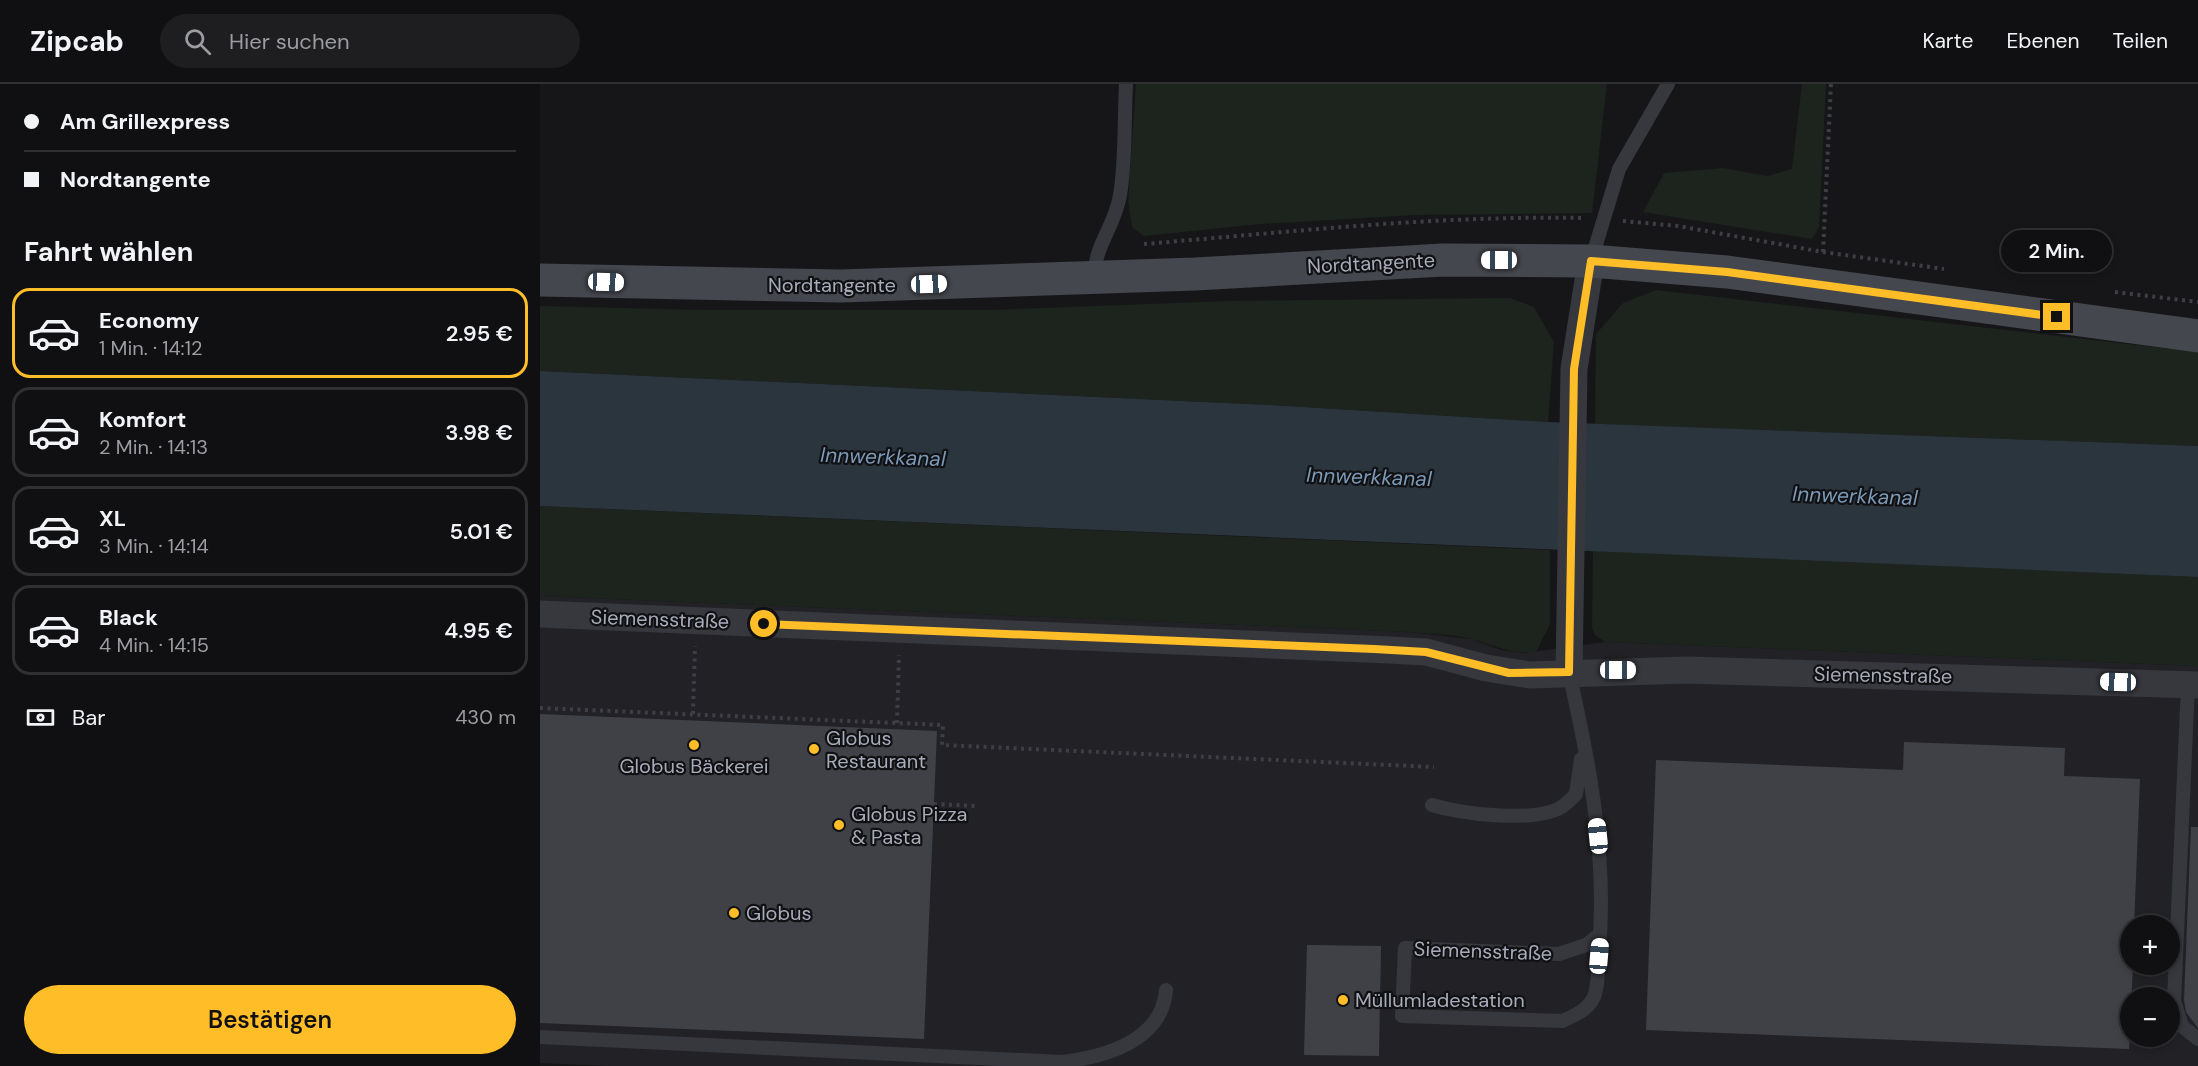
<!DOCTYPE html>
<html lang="de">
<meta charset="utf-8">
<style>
:root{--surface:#101013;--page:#1e1e21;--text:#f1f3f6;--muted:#9c9da0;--line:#303033;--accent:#ffbd28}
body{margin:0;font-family:"DM Sans",sans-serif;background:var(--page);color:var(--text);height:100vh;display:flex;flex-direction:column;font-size:22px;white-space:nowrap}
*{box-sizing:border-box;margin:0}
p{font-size:20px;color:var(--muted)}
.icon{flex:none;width:33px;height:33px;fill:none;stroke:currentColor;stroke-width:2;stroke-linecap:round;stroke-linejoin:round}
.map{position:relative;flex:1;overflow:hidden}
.sheet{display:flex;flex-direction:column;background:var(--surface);width:540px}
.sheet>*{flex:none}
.top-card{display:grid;align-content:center;height:132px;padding:0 24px;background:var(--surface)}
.buttons{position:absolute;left:1580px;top:831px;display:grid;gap:12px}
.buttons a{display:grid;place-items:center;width:60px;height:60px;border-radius:50%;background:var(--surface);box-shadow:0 3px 9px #0003,0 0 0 2px var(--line);font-size:30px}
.end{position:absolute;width:27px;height:27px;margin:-14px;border:8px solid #ffbd28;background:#111;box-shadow:0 0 0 3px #111}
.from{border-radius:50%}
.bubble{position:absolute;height:42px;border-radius:21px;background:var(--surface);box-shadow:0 3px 9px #0003,0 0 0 2px var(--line);font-size:20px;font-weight:600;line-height:42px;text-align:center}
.car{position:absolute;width:18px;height:36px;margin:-18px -9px;border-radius:8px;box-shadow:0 0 4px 2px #0007;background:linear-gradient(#fff 24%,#345 0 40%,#fff 0 76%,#345 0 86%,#fff 0)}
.top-card b{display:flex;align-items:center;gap:21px;height:57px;font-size:22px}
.top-card b+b{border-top:2px solid var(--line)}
.top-card i{width:15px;height:15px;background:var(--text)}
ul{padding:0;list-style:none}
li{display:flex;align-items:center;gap:18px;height:90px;margin:0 12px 9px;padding:0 12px;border:3px solid var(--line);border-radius:18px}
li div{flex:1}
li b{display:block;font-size:22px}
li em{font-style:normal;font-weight:600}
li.on{border-color:var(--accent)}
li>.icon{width:54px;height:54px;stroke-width:1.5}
h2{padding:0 24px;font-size:27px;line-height:72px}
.pay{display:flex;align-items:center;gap:15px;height:66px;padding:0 24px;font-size:22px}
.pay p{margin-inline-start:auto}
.cta{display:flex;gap:12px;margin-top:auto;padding:12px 24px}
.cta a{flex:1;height:69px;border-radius:36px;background:var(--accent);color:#111;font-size:24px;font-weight:600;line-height:69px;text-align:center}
header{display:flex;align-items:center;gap:36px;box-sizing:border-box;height:84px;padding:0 30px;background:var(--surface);border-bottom:2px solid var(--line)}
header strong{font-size:28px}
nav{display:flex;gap:33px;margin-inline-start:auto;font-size:21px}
.search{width:420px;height:54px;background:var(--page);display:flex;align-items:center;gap:15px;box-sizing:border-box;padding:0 21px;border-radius:33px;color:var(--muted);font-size:22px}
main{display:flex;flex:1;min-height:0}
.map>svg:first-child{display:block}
.built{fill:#222226;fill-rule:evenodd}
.green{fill:#1c241d}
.water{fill:#2b353e}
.building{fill:#404146}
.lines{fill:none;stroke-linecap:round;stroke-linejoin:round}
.path{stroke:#3d3f45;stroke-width:4;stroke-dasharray:3 4.5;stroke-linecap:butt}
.lane{stroke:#37383e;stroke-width:14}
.street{stroke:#37383e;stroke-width:27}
.secondary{stroke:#45474e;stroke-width:33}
.route{stroke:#ffbd28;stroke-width:8}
.poi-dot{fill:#ffbd28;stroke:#111114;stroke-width:2}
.labels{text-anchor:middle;stroke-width:4.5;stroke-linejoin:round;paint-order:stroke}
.street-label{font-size:20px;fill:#a7acba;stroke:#111114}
.poi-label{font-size:20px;fill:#a7acba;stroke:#111114;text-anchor:start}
.water-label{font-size:21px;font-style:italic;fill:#7b9ab8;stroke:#111114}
</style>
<header>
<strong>Zipcab</strong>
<div class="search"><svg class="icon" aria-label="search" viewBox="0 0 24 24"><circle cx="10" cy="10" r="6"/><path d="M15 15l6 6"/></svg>Hier suchen</div>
<nav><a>Karte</a><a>Ebenen</a><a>Teilen</a></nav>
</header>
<main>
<section class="sheet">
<div class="top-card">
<b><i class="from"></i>Am Grillexpress</b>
<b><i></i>Nordtangente</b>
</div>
<h2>Fahrt wählen</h2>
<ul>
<li class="on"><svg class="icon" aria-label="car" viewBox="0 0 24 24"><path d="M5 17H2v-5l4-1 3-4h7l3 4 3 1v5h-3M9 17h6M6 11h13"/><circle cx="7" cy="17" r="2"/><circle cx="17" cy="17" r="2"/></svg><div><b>Economy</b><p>1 Min. · 14:12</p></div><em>2.95 €</em></li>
<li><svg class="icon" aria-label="car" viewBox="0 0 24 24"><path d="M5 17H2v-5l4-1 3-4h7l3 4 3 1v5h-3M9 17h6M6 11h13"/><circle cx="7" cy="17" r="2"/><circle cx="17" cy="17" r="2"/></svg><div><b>Komfort</b><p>2 Min. · 14:13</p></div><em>3.98 €</em></li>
<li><svg class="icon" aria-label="car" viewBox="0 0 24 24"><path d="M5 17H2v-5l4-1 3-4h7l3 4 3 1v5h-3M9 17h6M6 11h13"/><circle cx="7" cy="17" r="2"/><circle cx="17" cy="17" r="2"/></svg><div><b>XL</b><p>3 Min. · 14:14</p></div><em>5.01 €</em></li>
<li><svg class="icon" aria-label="car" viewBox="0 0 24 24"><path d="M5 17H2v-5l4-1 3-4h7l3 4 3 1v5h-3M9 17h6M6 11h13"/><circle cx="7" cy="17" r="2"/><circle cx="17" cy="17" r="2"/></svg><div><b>Black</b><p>4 Min. · 14:15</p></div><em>4.95 €</em></li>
</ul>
<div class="pay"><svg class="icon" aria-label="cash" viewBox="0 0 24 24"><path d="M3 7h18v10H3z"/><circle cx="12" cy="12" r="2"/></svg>Bar<p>430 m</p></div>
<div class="cta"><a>Bestätigen</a></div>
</section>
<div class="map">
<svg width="1658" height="982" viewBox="0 0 1658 982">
<rect width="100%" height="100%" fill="#161619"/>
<path class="built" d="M0 512 869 548 931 555 961 566 984 569 1065 558 1658 582V982H70L0 979ZM1590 842H1629V880H1590ZM1590 914H1629V952H1590Z"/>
<path class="green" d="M596 0H1067L1052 129 876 131 720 140 604 152 592 143 588 118Z
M1262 0H1286L1279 143 1272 155 1103 128 1124 89 1183 84 1227 92 1252 85Z
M1116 206 1658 268V362L1055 340 1056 250 1083 219Z
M970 214 994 223 1014 258 1008 338 728 321 0 287V222L164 226H449L689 217Z
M0 422 1010 466V540L996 568C971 571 954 561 931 555 911 550 889 550 869 548L0 512Z
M1053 466 1658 493V582L1065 558 1055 551 1052 544Z"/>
<path class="water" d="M0 287 728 321 1008 338 1658 362V493L0 422Z"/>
<path class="building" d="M0 630 397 647 384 955 0 939Z
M1364 658 1525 664 1524 692 1600 695 1594 842H1590V880H1593L1589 965 1106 946 1116 676 1363 686Z
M1651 743H1658V944L1646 928 1644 916Z
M767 861 841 862 839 972 764 971Z"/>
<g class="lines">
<path class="path" d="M1083 137 1138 142 1283 168 1404 185
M604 160C751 148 898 131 1045 134
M1283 168 1291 0
M1575 208 1658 218
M0 624 403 641 402 661 894 683
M153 630 155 562
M357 639 359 571
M394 720 437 722"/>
<path class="lane" d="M1051 177 1079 85 1128 0
M554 195C554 161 575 143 580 111 586 75 584 36 586 0
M1029 589C1050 680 1067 773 1059 867 1058 881 1059 900 1054 913 1048 926 1034 932 1022 937L862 932 865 864 1019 870 1046 861 1060 850
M1648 601 1634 917 1642 942 1658 955
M892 721C922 730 990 738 1018 725 1025 722 1031 715 1036 710L1041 675
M0 953 522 978C565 973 622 957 626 906"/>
<path class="street" d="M0 530 849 566 886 568 946 584 990 591 1147 586 1658 601
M1029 589 1034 285 1051 177"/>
<path class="secondary" d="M0 196 301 202 655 190 903 176 1051 177 1187 188 1658 252"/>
</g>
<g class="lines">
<path class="route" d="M224 540 834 565 886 568 969 589 1029 588 1034 285 1051 177 1187 188 1517 233"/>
</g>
<g class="poi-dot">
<circle cx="154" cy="661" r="6"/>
<circle cx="274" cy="665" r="6"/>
<circle cx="299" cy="741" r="6"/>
<circle cx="194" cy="829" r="6"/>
<circle cx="803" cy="916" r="6"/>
</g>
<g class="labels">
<g class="street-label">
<text transform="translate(831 179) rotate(-3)" y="7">Nordtangente</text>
<text x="292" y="208">Nordtangente</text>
<text transform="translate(120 535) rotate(2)" y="7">Siemensstraße</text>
<text transform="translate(1343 591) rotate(1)" y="7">Siemensstraße</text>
<text transform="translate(943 867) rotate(2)" y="7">Siemensstraße</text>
</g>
<g class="poi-label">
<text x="286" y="661">Globus<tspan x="286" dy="23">Restaurant</tspan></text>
<text x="154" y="689" text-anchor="middle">Globus Bäckerei</text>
<text x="311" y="737">Globus Pizza<tspan x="311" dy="23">&amp; Pasta</tspan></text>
<text x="206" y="836">Globus</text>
<text x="815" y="923">Müllumladestation</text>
</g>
<g class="water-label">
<text transform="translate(343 373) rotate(2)" y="7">Innwerkkanal</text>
<text transform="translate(829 393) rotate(2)" y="7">Innwerkkanal</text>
<text transform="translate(1315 412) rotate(2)" y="7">Innwerkkanal</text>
</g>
</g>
</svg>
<div class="buttons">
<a>+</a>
<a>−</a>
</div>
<i class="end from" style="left:224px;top:540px"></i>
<i class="end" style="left:1517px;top:233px"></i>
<div class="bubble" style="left:1461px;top:146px;width:111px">2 Min.</div>
<i class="car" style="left:959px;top:176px;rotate:270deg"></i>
<i class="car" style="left:66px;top:198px;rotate:92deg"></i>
<i class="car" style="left:389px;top:200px;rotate:88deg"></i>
<i class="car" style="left:1078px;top:586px;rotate:90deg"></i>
<i class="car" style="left:1578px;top:598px;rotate:272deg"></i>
<i class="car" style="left:1058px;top:752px;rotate:354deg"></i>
<i class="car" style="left:1059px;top:872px;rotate:5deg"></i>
</div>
</main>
